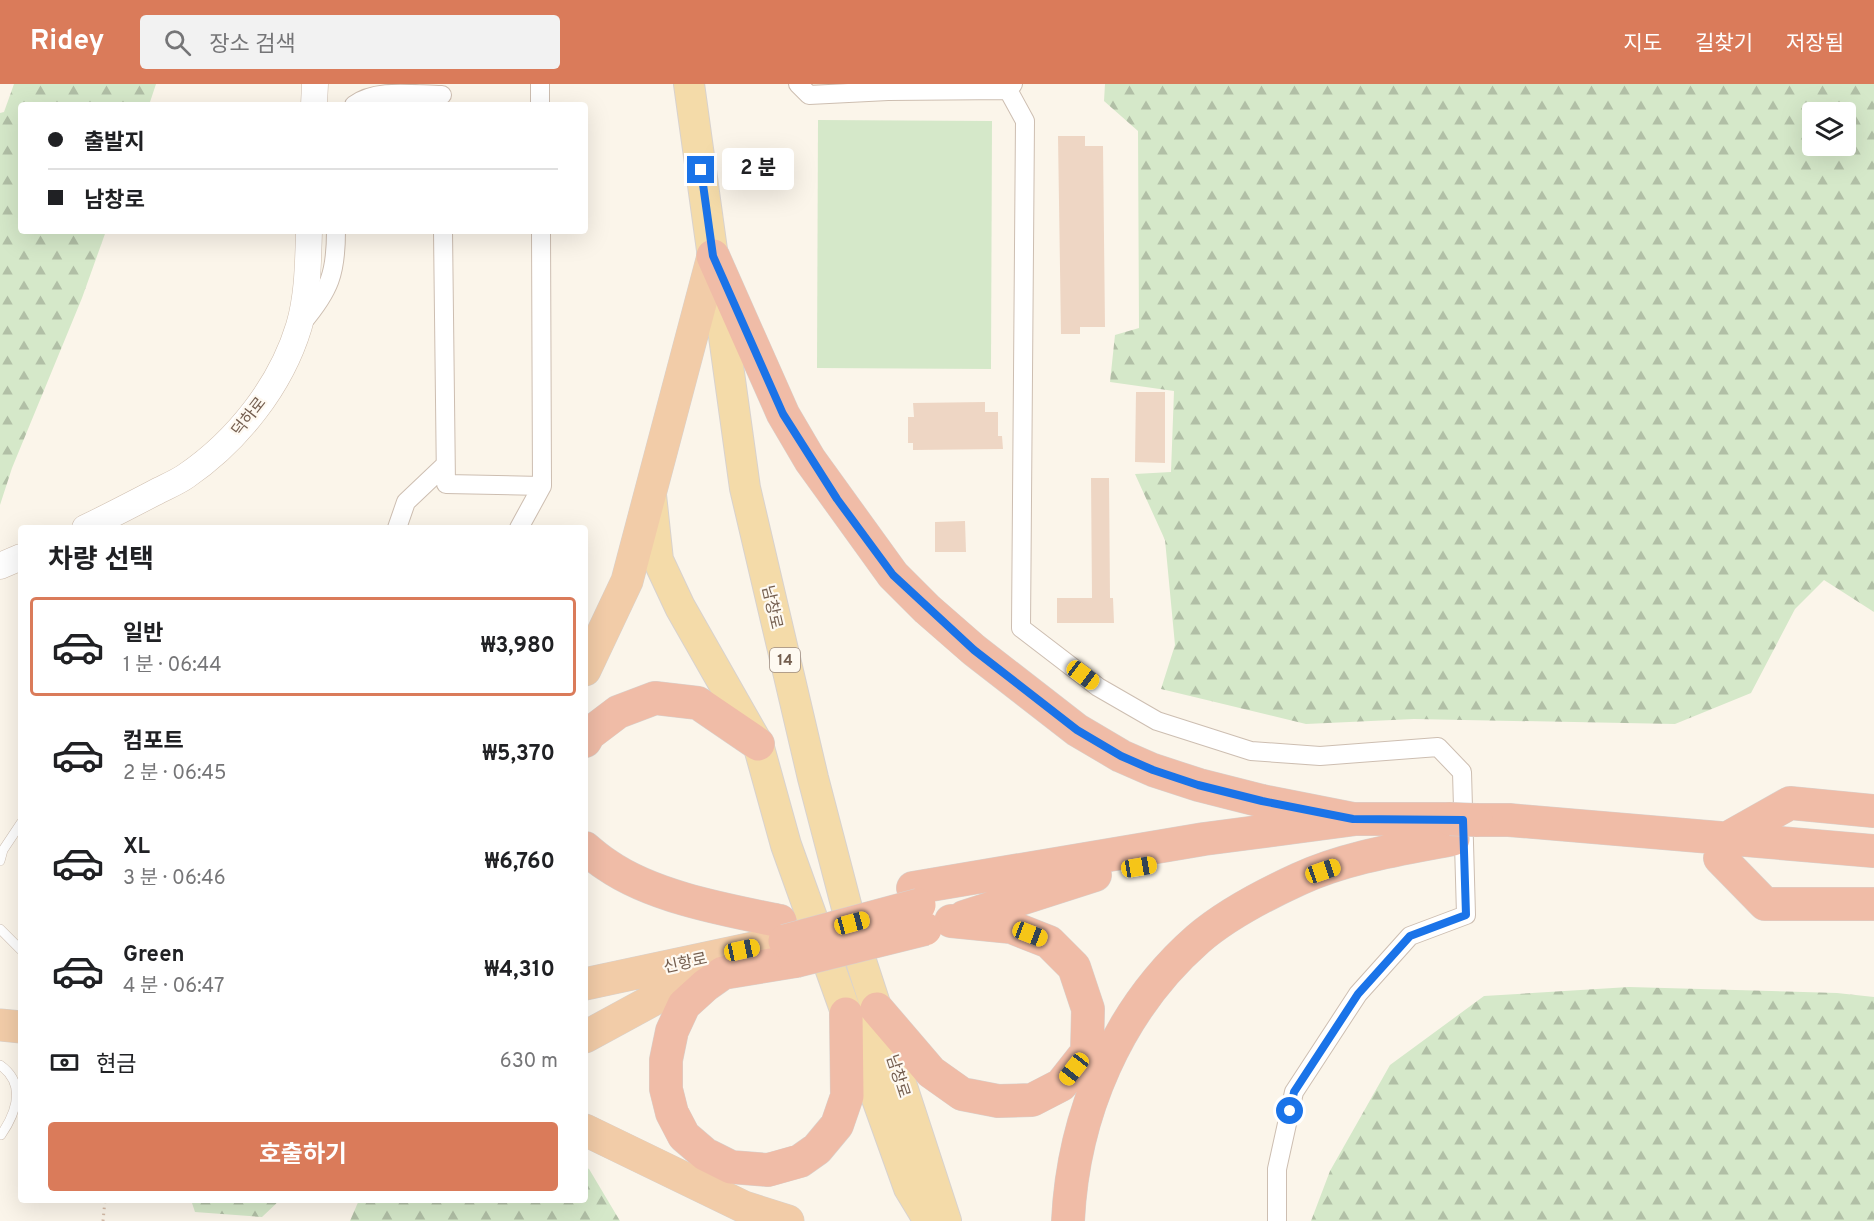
<!DOCTYPE html>
<html lang="ko">
<meta charset="utf-8">
<style>
:root{--surface:#fff;--page:#f2f2f2;--text:#202124;--muted:#757577;--line:#e0e0e0;--accent:#da7b5a}
body{margin:0;font-family:Overpass,"Noto Sans KR",sans-serif;background:var(--page);color:var(--text);height:100vh;display:flex;flex-direction:column;font-size:22px;white-space:nowrap}
*{box-sizing:border-box;margin:0}
p{font-size:20px;color:var(--muted)}
.icon{flex:none;width:33px;height:33px;fill:none;stroke:currentColor;stroke-width:2;stroke-linecap:round;stroke-linejoin:round}
.map{position:relative;flex:1;overflow:hidden}
.side{position:absolute;left:18px;top:441px;width:570px;height:678px;display:flex;flex-direction:column;background:var(--surface);border-radius:6px;box-shadow:0 6px 24px #0002}
.side>*{flex:none}
.hud{position:absolute;left:18px;top:18px;width:570px;height:132px;border-radius:6px;box-shadow:0 6px 24px #0002;display:grid;align-content:center;height:132px;padding:0 30px;background:var(--surface)}
.fabs{position:absolute;left:1802px;top:18px;display:grid;gap:12px}
.fabs a{display:grid;place-items:center;width:54px;height:54px;border-radius:6px;background:var(--surface);box-shadow:0 6px 24px #0002;font-size:30px}
.end{position:absolute;width:27px;height:27px;margin:-14px;border:8px solid #1a73e8;background:#fff;box-shadow:0 0 0 3px #fff}
.from{border-radius:50%}
.bubble{position:absolute;height:42px;border-radius:6px;background:var(--surface);box-shadow:0 6px 24px #0002;font-size:20px;font-weight:700;line-height:42px;text-align:center}
.car{position:absolute;width:18px;height:36px;margin:-18px -9px;border-radius:8px;box-shadow:0 0 4px 2px #0007;background:linear-gradient(#f5c518 24%,#345 0 40%,#f5c518 0 76%,#345 0 86%,#f5c518 0)}
.hud b{display:flex;align-items:center;gap:21px;height:57px;font-size:22px}
.hud b+b{border-top:2px solid var(--line)}
.hud i{width:15px;height:15px;background:var(--text)}
ul{padding:0;list-style:none}
li{display:flex;align-items:center;gap:18px;height:99px;margin:0 12px 9px;padding:0 18px;border:3px solid transparent;border-radius:6px}
li div{flex:1}
li b{display:block;font-size:22px}
li em{font-style:normal;font-weight:700}
li.selected{border-color:var(--accent)}
li>.icon{width:54px;height:54px;stroke-width:1.5}
h2{padding:0 30px;font-size:27px;line-height:72px}
.pay{display:flex;align-items:center;gap:15px;height:66px;padding:0 30px;font-size:22px}
.pay p{margin-inline-start:auto}
.primary-button{display:flex;gap:12px;margin-top:auto;padding:12px 30px}
.primary-button a{flex:1;height:69px;border-radius:6px;background:var(--accent);color:#fff;font-size:24px;font-weight:700;line-height:69px;text-align:center}
header{display:flex;align-items:center;gap:36px;box-sizing:border-box;height:84px;padding:0 30px;background:var(--accent);color:#fff}
header strong{font-size:28px}
nav{display:flex;gap:33px;margin-inline-start:auto;font-size:21px}
.search{width:420px;height:54px;background:var(--page);display:flex;align-items:center;gap:15px;box-sizing:border-box;padding:0 21px;border-radius:6px;color:var(--muted);font-size:22px}
.map>svg:first-child{display:block}
.forest{fill:url(#forest-firs);fill-rule:evenodd}
.pitch{fill:#d5e8c9}
.building{fill:#eed6c4}
.lines{fill:none;stroke-linecap:round;stroke-linejoin:round}
.service-casing{stroke:#cdbeb1;stroke-width:10}
.minor-casing{stroke:#cdbeb1;stroke-width:20}
.secondary-casing{stroke:#cfbeae;stroke-width:27}
.primary-casing{stroke:#d8d2ce;stroke-width:32}
.trunk-casing{stroke:#d8d2ce;stroke-width:33}
.motorway-casing{stroke:#d8d2ce;stroke-width:34}
.path{stroke:#d4baa7;stroke-width:3;stroke-dasharray:1.5 4.5;stroke-linecap:butt}
.service{stroke:#fff;stroke-width:9}
.minor{stroke:#fff;stroke-width:18}
.secondary{stroke:#fff;stroke-width:26}
.primary{stroke:#f4dba9;stroke-width:30}
.trunk{stroke:#f2cca8;stroke-width:32}
.motorway{stroke:#f0bca7;stroke-width:33}
.motorway-bridge-casing{stroke:#d8d2ce;stroke-width:34;stroke-linecap:butt}
.motorway-bridge{stroke:#f0bca7;stroke-width:33}
.route{stroke:#1a73e8;stroke-width:8}
.labels{text-anchor:middle;stroke-width:4.5;stroke-linejoin:round;paint-order:stroke}
.shield{fill:#fef9f1;stroke:#9d8c80;stroke-width:1.5}
.shield-label{font-size:15px;font-weight:bold;fill:#745e4f}
.street-label{font-size:16px;fill:#745e4f;stroke:#fef9f1}
</style>
<header>
<strong>Ridey</strong>
<div class="search"><svg class="icon" aria-label="search" viewBox="0 0 24 24"><circle cx="10" cy="10" r="6"/><path d="M15 15l6 6"/></svg>장소 검색</div>
<nav><a>지도</a><a>길찾기</a><a>저장됨</a></nav>
</header>
<div class="map">
<svg width="1874" height="1137" viewBox="0 0 1874 1137">
<defs>
<pattern id="forest-firs" width="22" height="20" patternUnits="userSpaceOnUse" patternTransform="scale(1.5)"><rect width="22" height="20" fill="#d5e8c9"/><path d="M5 1l3.5 6h-7zM16 11l3.5 6h-7z" fill="#b1bfa6"/></pattern>
</defs>
<rect width="100%" height="100%" fill="#fbf5ea"/>
<path class="forest" d="M14 0H156L149 21H21V147H106L82 214 12 384 0 421V29L4 28Z
M1105 0H1874V528L1824 496 1795 525 1751 609 1675 640 1414 635 1306 640 1161 605 1175 561 1165 456 1135 390 1171 388 1174 307 1110 298 1115 251 1139 244 1138 47 1104 17ZM1845 28V62H1812V28Z
M1629 903 1837 909 1874 913V1137H1311L1330 1087 1390 981 1484 912Z
M585 1083 589 1085 620 1137H350L359 1116H585Z
M191 1116H280L262 1133 195 1128Z"/>
<path class="pitch" d="M818 36 992 37 991 285 817 284Z"/>
<path class="building" d="M1058 52H1085V62H1103L1105 243H1080V250H1061Z
M1136 308H1165V379L1135 378Z
M985 318V328H998V352H1002L1003 365 913 366V359H908V333H914L913 319Z
M1091 394H1109L1110 514H1113L1114 539H1057V514H1092Z
M965 437 966 468H935V438Z"/>
<g class="lines">
<defs>
<path id="service" d="M0 777 3 766 21 739
M0 845 21 866
M0 981C27 1000 16 1029 1 1051"/>
<path id="minor" d="M540 0V21
M798 0 809 11 888 7 1008 6 1013 0
M1008 6 1025 37 1021 544 1098 603 1157 637 1251 667 1320 672 1438 663 1462 688 1466 831 1410 852 1358 910 1294 1008 1277 1085V1137
M354 21C377 4 414 11 442 11
M443 147 446 400 542 402
M302 239C330 206 336 189 336 147
M397 444 406 418 445 381
M519 444 542 402 541 147"/>
<path id="secondary" d="M314 21 315 0
M85 444C108 433 131 421 154 409 165 403 176 399 186 392 237 357 281 302 299 242 308 211 308 179 309 147
M0 482 21 473"/>
<path id="primary" d="M689 0 745 404 813 694 860 874 946 1137
M651 411 658 476 680 523 758 660 786 761 909 1104 929 1137"/>
<path id="trunk" d="M585 586 627 497 713 172
M585 900 785 857
M0 941 21 943
M585 953 675 904 722 889
M585 1046 744 1123 788 1137"/>
<path id="motorway" d="M713 172 783 330 810 376 893 491 927 525 974 566 1077 646 1121 672 1153 686 1199 701 1262 717 1353 735
M585 657 589 650 618 628 655 614 698 619 758 660
M1476 736H1509L1874 767
M1726 755 1790 719 1874 727
M585 764C592 770 599 776 607 781 653 813 726 826 780 837
M1720 774 1765 820H1874
M913 804 1204 755 1356 735H1450
M964 833 1095 791
M796 877 723 889 706 901 684 921 672 947 666 976V1005L672 1029 684 1052 705 1070 731 1083 768 1086 800 1077 817 1065 837 1041 847 1012 846 930
M877 925 931 988 962 1010 998 1017 1032 1016 1061 1001 1087 968 1088 925 1074 883 1049 858 1011 843 951 837
M1068 1137C1073 1031 1117 926 1198 855 1227 830 1264 811 1299 795 1347 773 1401 765 1453 755"/>
</defs>
<use href="#service" class="service-casing"/>
<use href="#minor" class="minor-casing"/>
<use href="#secondary" class="secondary-casing"/>
<use href="#primary" class="primary-casing"/>
<use href="#trunk" class="trunk-casing"/>
<use href="#motorway" class="motorway-casing"/>
<path class="path" d="M103 1137 105 1116"/>
<use href="#service" class="service"/>
<use href="#minor" class="minor"/>
<use href="#secondary" class="secondary"/>
<use href="#primary" class="primary"/>
<use href="#trunk" class="trunk"/>
<use href="#motorway" class="motorway"/>
<defs>
<path id="motorway-bridge" d="M1450 735 1476 736
M785 857 919 821
M796 877 925 845"/>
</defs>
<use href="#motorway-bridge" class="motorway-bridge-casing"/>
<use href="#motorway-bridge" class="motorway-bridge"/>
</g>
<g class="lines">
<path class="route" d="M701 86 713 172 783 330 837 415 893 491 974 566 1077 646 1121 672 1153 686 1198 701 1262 717 1353 735 1463 736 1466 831 1410 852 1358 910 1294 1008 1290 1027"/>
</g>
<g class="labels">
<rect class="shield" x="770" y="564" width="30" height="24" rx="4.5"/>
<g class="shield-label">
<text x="785" y="581">14</text>
</g>
<g class="street-label">
<text transform="translate(248 332) rotate(-52)" y="6">덕하로</text>
<text transform="translate(773 523) rotate(77)" y="6">남창로</text>
<text transform="translate(685 878) rotate(-12)" y="6">신항로</text>
<text transform="translate(899 992) rotate(72)" y="6">남창로</text>
</g>
</g>
</svg>
<div class="fabs">
<a><svg class="icon" aria-label="layers" viewBox="0 0 24 24"><path d="M12 4l9 5-9 5-9-5zM3 14l9 5 9-5"/></svg></a>
</div>
<i class="end from" style="left:1290px;top:1027px"></i>
<i class="end" style="left:701px;top:86px"></i>
<div class="bubble" style="left:722px;top:64px;width:72px">2 분</div>
<i class="car" style="left:1083px;top:591px;rotate:127deg"></i>
<i class="car" style="left:1139px;top:783px;rotate:81deg"></i>
<i class="car" style="left:1323px;top:787px;rotate:71deg"></i>
<i class="car" style="left:852px;top:839px;rotate:75deg"></i>
<i class="car" style="left:1030px;top:850px;rotate:111deg"></i>
<i class="car" style="left:742px;top:866px;rotate:78deg"></i>
<i class="car" style="left:1074px;top:985px;rotate:218deg"></i>
<div class="hud">
<b><i class="from"></i>출발지</b>
<b><i></i>남창로</b>
</div>
<section class="side">
<h2>차량 선택</h2>
<ul>
<li class="selected"><svg class="icon" aria-label="car" viewBox="0 0 24 24"><path d="M5 17H2v-5l4-1 3-4h7l3 4 3 1v5h-3M9 17h6M6 11h13"/><circle cx="7" cy="17" r="2"/><circle cx="17" cy="17" r="2"/></svg><div><b>일반</b><p>1 분 · 06:44</p></div><em>₩3,980</em></li>
<li><svg class="icon" aria-label="car" viewBox="0 0 24 24"><path d="M5 17H2v-5l4-1 3-4h7l3 4 3 1v5h-3M9 17h6M6 11h13"/><circle cx="7" cy="17" r="2"/><circle cx="17" cy="17" r="2"/></svg><div><b>컴포트</b><p>2 분 · 06:45</p></div><em>₩5,370</em></li>
<li><svg class="icon" aria-label="car" viewBox="0 0 24 24"><path d="M5 17H2v-5l4-1 3-4h7l3 4 3 1v5h-3M9 17h6M6 11h13"/><circle cx="7" cy="17" r="2"/><circle cx="17" cy="17" r="2"/></svg><div><b>XL</b><p>3 분 · 06:46</p></div><em>₩6,760</em></li>
<li><svg class="icon" aria-label="car" viewBox="0 0 24 24"><path d="M5 17H2v-5l4-1 3-4h7l3 4 3 1v5h-3M9 17h6M6 11h13"/><circle cx="7" cy="17" r="2"/><circle cx="17" cy="17" r="2"/></svg><div><b>Green</b><p>4 분 · 06:47</p></div><em>₩4,310</em></li>
</ul>
<div class="pay"><svg class="icon" aria-label="cash" viewBox="0 0 24 24"><path d="M3 7h18v10H3z"/><circle cx="12" cy="12" r="2"/></svg>현금<p>630 m</p></div>
<div class="primary-button"><a>호출하기</a></div>
</section>
</div>
